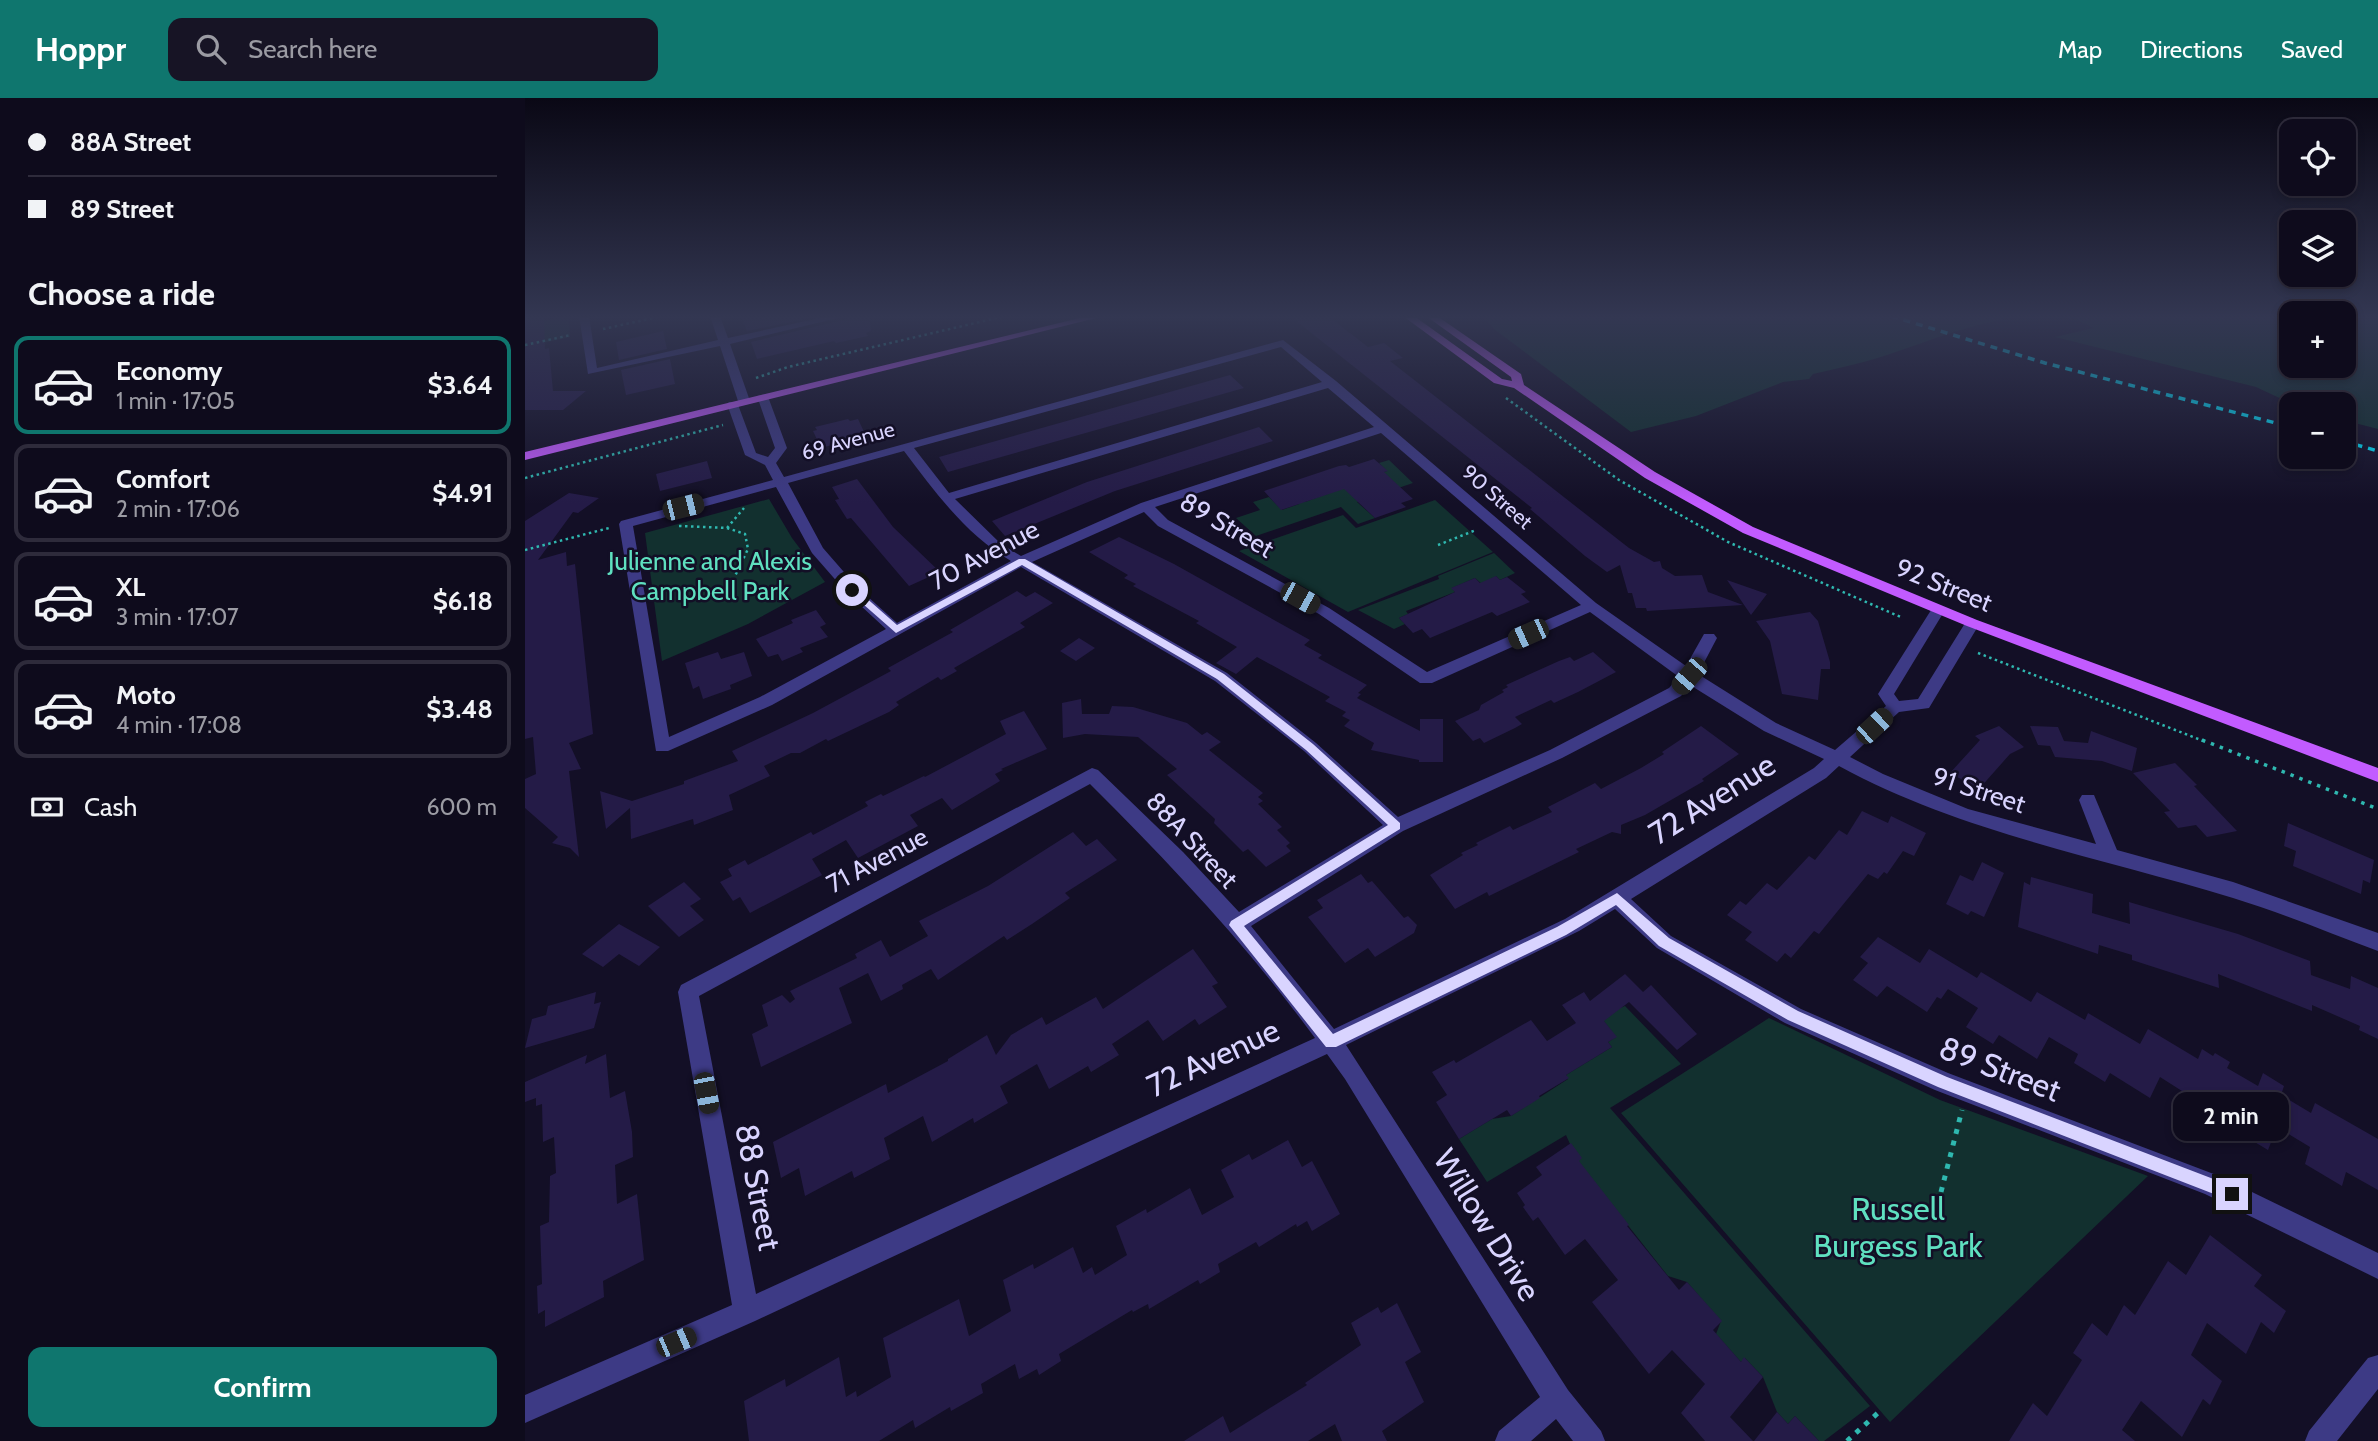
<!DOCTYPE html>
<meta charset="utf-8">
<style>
:root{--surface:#0e0b1c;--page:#171425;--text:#f1f3f6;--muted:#9b9ba3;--line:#2e2b3b;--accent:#0f766e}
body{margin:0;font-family:Cabin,sans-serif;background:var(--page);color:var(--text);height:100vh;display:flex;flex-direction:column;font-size:26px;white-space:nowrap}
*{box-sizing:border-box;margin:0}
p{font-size:23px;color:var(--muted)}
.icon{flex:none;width:38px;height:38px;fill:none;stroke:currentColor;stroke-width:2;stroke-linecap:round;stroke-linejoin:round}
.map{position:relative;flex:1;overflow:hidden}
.side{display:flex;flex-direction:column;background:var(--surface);width:525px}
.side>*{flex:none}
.top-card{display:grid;align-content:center;height:154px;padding:0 28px;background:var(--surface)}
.tools{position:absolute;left:1754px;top:21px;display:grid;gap:14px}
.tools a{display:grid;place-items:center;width:77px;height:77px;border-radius:14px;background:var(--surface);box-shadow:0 4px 10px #0003,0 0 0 2px var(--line);font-size:35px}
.end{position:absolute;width:32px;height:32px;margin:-16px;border:9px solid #d9d4ff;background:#111;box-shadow:0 0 0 4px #111}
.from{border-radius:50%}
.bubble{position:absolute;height:49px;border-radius:14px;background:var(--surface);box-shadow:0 4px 10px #0003,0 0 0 2px var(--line);font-size:23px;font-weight:700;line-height:49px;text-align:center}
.car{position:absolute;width:21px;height:42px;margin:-21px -10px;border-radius:9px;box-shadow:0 0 5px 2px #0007;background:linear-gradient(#222 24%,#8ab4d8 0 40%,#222 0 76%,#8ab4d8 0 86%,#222 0)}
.top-card b{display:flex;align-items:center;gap:24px;height:66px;font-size:26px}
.top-card b+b{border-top:2px solid var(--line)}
.top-card i{width:18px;height:18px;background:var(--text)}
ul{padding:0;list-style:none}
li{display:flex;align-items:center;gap:21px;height:98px;margin:0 14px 10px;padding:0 14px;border:4px solid var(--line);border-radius:14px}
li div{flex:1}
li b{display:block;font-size:26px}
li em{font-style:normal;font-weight:700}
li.active{border-color:var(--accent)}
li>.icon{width:63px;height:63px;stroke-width:1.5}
h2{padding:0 28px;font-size:32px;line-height:84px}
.pay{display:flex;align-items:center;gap:18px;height:77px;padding:0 28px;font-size:26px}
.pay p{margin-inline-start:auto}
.cta{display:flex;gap:14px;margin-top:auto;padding:14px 28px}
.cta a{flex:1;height:80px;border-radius:14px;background:var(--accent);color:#fff;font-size:28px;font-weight:700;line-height:80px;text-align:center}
header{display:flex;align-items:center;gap:42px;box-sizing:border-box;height:98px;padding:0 35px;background:var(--accent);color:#fff}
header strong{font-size:33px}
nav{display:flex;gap:38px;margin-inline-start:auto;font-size:24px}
.search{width:490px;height:63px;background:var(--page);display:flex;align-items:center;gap:18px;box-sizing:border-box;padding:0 24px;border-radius:14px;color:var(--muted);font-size:26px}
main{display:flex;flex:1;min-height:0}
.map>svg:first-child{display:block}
.green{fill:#12302f}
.building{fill:#241b47}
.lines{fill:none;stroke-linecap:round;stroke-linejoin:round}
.path-far2{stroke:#2fb8b0;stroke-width:2.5;stroke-dasharray:2.5 3.5;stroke-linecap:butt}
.path-far1{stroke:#2fb8b0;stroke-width:3.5;stroke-dasharray:3.5 6;stroke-linecap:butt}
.path{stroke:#2fb8b0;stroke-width:5;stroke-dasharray:5 7;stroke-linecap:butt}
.minor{fill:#3d3a85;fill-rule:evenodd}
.major{fill:#c25bff;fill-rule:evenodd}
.rail{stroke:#00e5ff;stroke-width:3.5;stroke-dasharray:7 6;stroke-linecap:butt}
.route{fill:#d9d4ff}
.labels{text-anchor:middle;stroke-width:5;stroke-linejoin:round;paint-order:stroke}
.far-street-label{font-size:21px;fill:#d9d4ff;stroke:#130f26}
.street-label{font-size:26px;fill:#d9d4ff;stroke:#130f26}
.park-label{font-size:26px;fill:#5fe0c0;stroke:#130f26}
.near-street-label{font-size:32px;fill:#d9d4ff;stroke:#130f26}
.near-park-label{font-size:32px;fill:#5fe0c0;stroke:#130f26}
</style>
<header>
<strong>Hoppr</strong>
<div class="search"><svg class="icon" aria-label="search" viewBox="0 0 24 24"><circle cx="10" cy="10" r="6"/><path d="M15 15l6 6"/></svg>Search here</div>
<nav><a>Map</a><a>Directions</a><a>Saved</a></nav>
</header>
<main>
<section class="side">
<div class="top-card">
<b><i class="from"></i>88A Street</b>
<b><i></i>89 Street</b>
</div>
<h2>Choose a ride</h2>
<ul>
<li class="active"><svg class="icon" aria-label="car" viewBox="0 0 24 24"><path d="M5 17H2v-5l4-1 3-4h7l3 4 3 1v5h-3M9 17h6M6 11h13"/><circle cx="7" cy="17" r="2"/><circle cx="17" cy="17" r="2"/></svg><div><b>Economy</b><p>1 min · 17:05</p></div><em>$3.64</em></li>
<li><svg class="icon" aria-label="car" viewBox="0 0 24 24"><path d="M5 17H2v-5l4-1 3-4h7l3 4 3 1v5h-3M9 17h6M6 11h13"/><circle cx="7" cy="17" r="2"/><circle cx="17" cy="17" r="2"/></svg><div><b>Comfort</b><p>2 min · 17:06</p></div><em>$4.91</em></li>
<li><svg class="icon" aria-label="car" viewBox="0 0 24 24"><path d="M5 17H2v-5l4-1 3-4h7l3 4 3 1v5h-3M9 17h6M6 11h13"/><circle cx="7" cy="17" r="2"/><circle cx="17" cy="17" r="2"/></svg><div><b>XL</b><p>3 min · 17:07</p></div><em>$6.18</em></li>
<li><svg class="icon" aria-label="car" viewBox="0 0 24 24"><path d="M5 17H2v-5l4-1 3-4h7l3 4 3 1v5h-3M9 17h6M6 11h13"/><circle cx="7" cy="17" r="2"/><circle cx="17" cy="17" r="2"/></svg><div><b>Moto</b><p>4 min · 17:08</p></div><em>$3.48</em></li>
</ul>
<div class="pay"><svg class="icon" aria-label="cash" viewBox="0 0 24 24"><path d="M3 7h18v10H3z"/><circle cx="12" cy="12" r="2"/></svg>Cash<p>600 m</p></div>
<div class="cta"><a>Confirm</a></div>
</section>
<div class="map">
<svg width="1853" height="1343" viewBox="0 0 1853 1343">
<rect width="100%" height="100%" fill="#130f26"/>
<path class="green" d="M44 218 45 239 0 249V226Z
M958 218H1766V268H1818V218L1853 222V331L1818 322V306H1767L1731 289 1530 239 1568 230C1514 195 1412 241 1356 259 1333 266 1310 271 1288 276L1284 281 1258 284 1171 318 1106 334 969 231Z
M864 362 888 385 832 404 850 420 833 426 816 409 731 438 711 420 735 412 728 404 744 399 757 412 774 406 770 394 780 404 862 373 854 365Z
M244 401 267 440 300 484 223 526 137 563 120 435Z
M910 402 968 454 823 514 714 453 818 417 831 430Z
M969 455 990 475 975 482 971 478 959 488 950 480 927 490 930 494 881 513 883 516 874 520 880 526 869 531 833 512 914 481 913 478Z
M1100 908 1156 966 1085 1010 1345 1308 1299 1343H1294L1270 1318 1263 1326 1252 1314 1238 1279 1220 1260 1216 1264 1191 1236 1196 1223 1162 1184 1143 1178 1053 1064 1041 1037 962 1084 934 1041 967 1021 986 1018 1043 981 1041 977 1087 949 1083 944 1091 939 1075 918Z
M1244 920 1415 1002 1623 1078 1365 1324 1096 1015Z"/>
<path class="building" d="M19 218 20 251 24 250 28 293H61L38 312H0V219Z
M216 218H294L222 233Z
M324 218H344L346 233 341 235 343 238 311 245 309 243 232 261 226 244 322 221Z
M765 218H803L843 249 859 245 878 260 865 263 1104 450 1129 464 1135 463 1137 470 1150 478 1177 477 1183 494 1218 507 1122 513 1121 510H1111L1107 495H1103L1095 467 1082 474 1060 458 1005 411 1007 410Z
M138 233 142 251 94 262 91 244Z
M145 261 150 286 101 297 96 272Z
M705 277 719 290 423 374 414 359Z
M323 321 325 323 333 321 341 338 296 350 288 333 292 332 290 329Z
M734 329 748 343 590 393 480 438 467 423 562 384Z
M849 361 863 373 859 374 888 401 876 405 881 409 850 420 819 391 756 412 739 393 814 368 821 367 824 369Z
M182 363 187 380 135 393 131 376Z
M332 381 368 429 415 474 384 488 326 420 322 421 310 402 314 401 307 389Z
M44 395 74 400 53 415 48 414 13 462 41 454 42 468 50 466 68 636 44 645 56 671 44 673 54 759 45 750 27 745 33 739 0 710V681L11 676 8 639 0 641V423Z
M594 439 649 466 785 542 779 547 797 557 793 560 842 587 833 595 836 596 832 600 895 633V621H918V664H894V662L846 652 849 645 819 628 825 622 817 618 821 614 800 603 805 599 732 559 711 576 691 565 712 549 671 525 674 523 608 488 611 486 599 480 603 477 564 454Z
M971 478 975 482 982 479 1001 494 996 496 1005 504 972 518 967 514 905 540 897 531 888 535 874 520 930 494 926 490 950 480 955 485Z
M1202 482 1242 496 1226 517Z
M492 493 501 499 510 494 528 505 495 525 500 529 429 570 432 573 416 582 413 579 371 604 374 607 364 614 303 643 301 641 275 655H266L239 668 245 678 204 697 208 712 169 727 168 721 106 741 105 710 81 731 75 693 107 703 159 686V683L213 663 207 653 288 615 366 573 363 570 428 534 425 532Z
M291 512 301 526 295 529 303 539 275 550 278 554 257 563 253 556 243 559 231 541 268 525 266 522Z
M1285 514 1293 523 1305 564V571H1296L1293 602 1257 596 1245 543 1231 523Z
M554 540 570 550 551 563 535 553Z
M193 554 196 561 219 554 227 578 205 587 206 591 178 601 174 588 168 591 160 565Z
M1068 554 1091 574 1053 594 1029 605 1026 602 990 619 997 626 990 630 959 645 955 640 948 643 930 623 954 612 956 607 979 594 977 592 983 589 981 587 1034 563 1045 559 1049 563Z
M556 601 557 616H584L587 608 608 609 662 625 677 637 682 634 696 644 684 652 738 695 733 699 738 703 733 706 757 729 752 732 765 745 761 748 766 753 741 769 723 751 718 754 689 725 690 721 642 677 652 671 613 639 560 636 538 640 537 605Z
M499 613 522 651 476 671 478 672 470 676 475 683 427 712 417 700 385 717 393 728 333 760 321 742 287 761 297 777 225 815 215 799 208 803 195 784 207 778 203 771 220 762 223 767 286 734 288 737 343 708 340 704 356 696 358 698 399 678 400 679 481 636 475 623Z
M1176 628 1214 656 1177 681 1179 683 1120 717 1096 727V736L1087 734 1051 751 1054 754 964 798 962 794 930 811 905 777 938 757 936 755 953 747 951 745 985 728 988 732 1027 714 1023 709 1070 685 1076 691 1116 670 1139 656 1137 654Z
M1474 628 1499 649 1485 656 1454 691 1425 675 1455 642 1450 638Z
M1505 628 1533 629 1539 643 1563 645 1566 633 1612 650 1607 673 1577 663 1530 659 1525 648 1513 647Z
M1650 665 1672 687 1669 688 1712 733 1682 739 1671 727 1653 730 1639 714 1645 713 1608 675Z
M1337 713 1363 725 1366 718 1401 735 1389 758 1378 753 1362 776 1359 774 1353 781 1343 776 1294 836 1289 833 1266 860 1260 855 1252 864 1220 842 1227 834 1202 817 1215 803 1221 807 1242 785 1252 792 1284 758 1290 762 1314 732 1322 737Z
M1763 725 1849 762 1845 785 1838 782 1836 796 1768 768 1771 753 1759 748Z
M548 734 561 748 572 741 592 762 540 795 545 800 507 826 482 842 479 838 413 882 406 871 377 887 378 891 356 903 343 875 314 890 327 925 236 969 227 936 243 928 237 907 257 897 265 905 270 901 265 893 332 860 330 856 356 842 365 859 403 838 394 823 463 788Z
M1457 764 1479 775 1459 819 1446 813 1443 817 1421 806 1435 777 1448 783Z
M836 776 843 785 847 783 879 820 883 818 892 827 889 835 850 859 843 850 820 865 783 819 798 810 792 802Z
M1506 779 1568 796 1567 815 1605 826 1604 804 1713 836 1785 863 1786 877 1825 891 1826 878 1853 890V941L1834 932 1835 928 1787 907V913L1693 876 1694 890 1607 862V857L1574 847 1573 856 1493 829 1499 784 1505 787Z
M159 784 176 801 165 808 179 822 154 839 123 808Z
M94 826 135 849 114 868 94 856 78 869 57 856Z
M1353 839 1395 865 1404 851 1452 880 1456 874 1506 904 1512 894 1560 922 1563 915 1615 946 1623 931 1673 961 1677 951 1688 958 1690 955 1705 964 1702 970 1733 988 1738 975 1759 988 1756 997 1786 1015 1790 1005 1853 1041V1092L1821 1074 1817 1088 1780 1066 1785 1049 1752 1029 1743 1052 1698 1025 1696 1031 1663 1011 1668 1000 1635 979 1625 1000 1585 975 1580 984 1549 965 1553 956 1524 939 1512 961 1474 937 1468 946 1441 929 1453 910 1423 891 1416 901 1412 899 1402 914 1362 888 1352 899 1328 882 1343 865 1335 859Z
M668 851 693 885 687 888 702 909 674 927 670 921 638 943 623 922 587 946 594 957 566 974 563 968 524 991 512 966 475 988 483 1005 449 1025 448 1020 407 1044 398 1018 359 1040 365 1061 329 1080 327 1073 280 1098 274 1070 256 1080 248 1044 361 986 363 995 423 963V961L462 937 471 957 486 937 517 919 521 927 571 899 578 911Z
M1100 876 1118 894 1126 887 1172 936 1152 952 1104 904 1079 923 1092 939 1083 944 1087 949 1041 977 1044 980 1014 998 1015 1000 986 1018 982 1012 934 1041 911 1004 922 997 907 974 929 962 931 965 1006 922 1022 943 1051 925 1037 907 1059 894 1065 903Z
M71 894 69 906 76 904 69 930 0 950 7 921 21 917 23 908Z
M81 956 85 1000 100 993 107 1034 108 1059 90 1067 92 1106 112 1096 119 1162 78 1183 79 1199 20 1229V1212L13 1216 12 1188 17 1186 15 1128 24 1124 25 1078 31 1075 29 1039 18 1044 17 1006 11 1008V1000L0 1004V984L62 957 60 966Z
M763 1042 777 1069 787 1063 815 1116 787 1133 782 1123 772 1129 771 1126 734 1149 731 1144 693 1166 695 1174 675 1186 673 1182 624 1211 623 1206 608 1214 607 1212 534 1256 536 1263 514 1277 512 1271 494 1281 490 1266 456 1286 458 1295 426 1313 425 1309 390 1330 388 1322 354 1343H224L219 1303 260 1281 261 1289 314 1259 321 1299 331 1293 332 1299 366 1279 358 1240 434 1201 444 1238 486 1213 478 1182 508 1166 509 1171 548 1149 558 1175 567 1169 570 1177 602 1157 591 1128 621 1111 622 1115 665 1090 677 1117 709 1099 696 1072 724 1056 727 1062Z
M1046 1045 1057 1060 1054 1063 1104 1127 1102 1128 1154 1192 1162 1184 1197 1223 1188 1232 1216 1264 1219 1259 1238 1279 1205 1319 1228 1343H1180L1156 1315 1180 1286 1147 1252 1124 1276 1067 1204 1093 1182 1060 1141 1040 1157 1013 1119 1008 1123 998 1109 1000 1107 992 1095 1017 1077 1011 1069Z
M1685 1137 1737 1177 1729 1188 1761 1213 1749 1235 1736 1224 1721 1256 1682 1225 1666 1257 1697 1283 1685 1307 1678 1301 1657 1339 1616 1303 1597 1332 1610 1343H1484L1508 1305 1522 1318 1557 1262 1548 1255 1567 1225 1582 1238 1599 1207 1610 1217 1643 1163 1661 1177Z
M872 1205 896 1254 880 1264 899 1304 857 1333 862 1343H817L810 1326 783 1343H659L698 1318 705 1335 782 1287 780 1285 836 1247 826 1225 853 1209 856 1215Z
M1252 1314 1263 1326 1270 1318 1294 1343H1229Z"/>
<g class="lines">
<path class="path-far2" d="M78 231 137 218
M0 247 46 237
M231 280 263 269 480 218
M981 300 1094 382 1203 444 1378 520
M0 380 198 327
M154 428 202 430 220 436 223 451 210 478
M202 430 219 410
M913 447 951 432
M0 452 84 430
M1453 555 1681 644"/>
<path class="path-far1" d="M1677 642 1853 711"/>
<path class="path" d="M1416 1094 1437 1012
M1322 1343 1355 1313"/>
<path class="minor" d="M54 218H64L72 270 193 242 185 218H195L203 240 304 218H321L205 246 225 303 219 307 213 303 195 248 63 276Z
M758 242 811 283 1071 505 1161 568 1179 536H1189L1192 540 1173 576 1251 625 1310 652 1361 608 1353 596 1408 509H1418L1420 512 1369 596 1374 603 1393 601 1442 522 1447 520 1455 525 1404 610 1374 614 1325 659 1358 676 1443 711 1571 746 1554 702 1557 697H1569L1592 752 1708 784 1853 835V853C1804 835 1757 815 1708 800 1575 759 1437 735 1314 668L1301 680 1106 801 1146 838 1276 911 1423 975 1694 1078 1853 1155V1181L1680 1096 1410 992 1260 925 1132 850 1090 811 1054 833 821 947 1043 1292 1076 1333 1080 1343H1048L1031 1321 1006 1343H970L974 1333 1015 1299 820 981 802 956 230 1223 0 1325V1297L207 1207 153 894 156 887 567 670 573 672 658 754 714 814 858 727 779 653 690 583 496 469 247 607 143 653H131L94 426 96 423 248 382 240 367 220 357 202 306 204 304H212L231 355 243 359 250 350 232 298 242 296 262 350 251 365 259 379ZM756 249 797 284 424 395 389 350ZM803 290 849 329 616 405 496 458 476 446 430 401ZM856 335 1056 507 902 574 804 510 643 422 630 409ZM379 353C410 394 441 437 486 463L372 525 332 489 298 450 263 385ZM251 389 287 455 322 495 361 531 235 599 144 639 108 428ZM619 414 633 428 794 516 895 585H907L1065 514 1154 579 1144 590 1025 652 873 719 791 645 702 575 507 464ZM1165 587 1239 633 1299 661 1289 670 1040 821 809 931 726 828 878 733 1037 660 1156 598ZM565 686C649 770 720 845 790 940L231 1196 174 898Z
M1853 1257V1291L1812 1343H1780L1784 1333 1843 1260Z"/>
<path class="major" d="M563 218H579L0 362V354Z
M878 218H889L977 281 987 283 986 279 901 218H912L996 276 999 287 1130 374 1228 429 1452 522 1853 670V684L1442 528 1218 435 1120 380 989 290 969 285Z"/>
<path class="rail" d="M1366 218 1520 265 1766 329
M1818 343 1853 353"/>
</g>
<linearGradient id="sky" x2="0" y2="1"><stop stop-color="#0a0815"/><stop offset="0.54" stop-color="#333752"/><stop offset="1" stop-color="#333752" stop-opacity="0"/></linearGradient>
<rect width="1853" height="406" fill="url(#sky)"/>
<path class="route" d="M494 461H500L699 576 788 646 875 725V731L719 828 808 936 1032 829 1092 795 1144 840 1273 913 1422 979 1712 1090 1715 1096 1712 1101 1707 1103 1413 989 1263 922 1134 848 1091 807 1041 837 811 949H801L704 827 706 823 863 727 781 652 692 581 497 467 371 535 322 492 330 490 372 527Z"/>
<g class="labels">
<g class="far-street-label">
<text transform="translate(323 343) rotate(-15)" y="7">69 Avenue</text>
<text transform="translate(972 399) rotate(41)" y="7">90 Street</text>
</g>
<g class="street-label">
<text transform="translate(702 427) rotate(30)" y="9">89 Street</text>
<text transform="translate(459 457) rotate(-28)" y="9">70 Avenue</text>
<text transform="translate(1419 487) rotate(22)" y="9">92 Street</text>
<text transform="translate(1454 692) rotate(18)" y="9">91 Street</text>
<text transform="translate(667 742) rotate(47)" y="9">88A Street</text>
<text transform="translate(352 762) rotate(-28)" y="9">71 Avenue</text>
</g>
<g class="park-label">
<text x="185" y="472">Julienne and Alexis<tspan x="185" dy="30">Campbell Park</tspan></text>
</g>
<g class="near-street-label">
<text transform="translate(1187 701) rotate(-32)" y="11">72 Avenue</text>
<text transform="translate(688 960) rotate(-25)" y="11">72 Avenue</text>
<text transform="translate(1475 971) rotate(21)" y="11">89 Street</text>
<text transform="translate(233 1089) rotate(79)" y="11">88 Street</text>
<text transform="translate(962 1127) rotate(58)" y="11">Willow Drive</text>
</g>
<g class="near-park-label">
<text x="1373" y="1122">Russell<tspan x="1373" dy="37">Burgess Park</tspan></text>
</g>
</g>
</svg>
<div class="tools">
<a><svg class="icon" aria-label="locate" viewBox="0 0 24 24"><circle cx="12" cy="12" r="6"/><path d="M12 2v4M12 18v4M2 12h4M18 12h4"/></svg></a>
<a><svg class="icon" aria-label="layers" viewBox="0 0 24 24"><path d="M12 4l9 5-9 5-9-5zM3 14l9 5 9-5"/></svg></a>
<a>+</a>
<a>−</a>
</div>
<i class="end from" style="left:327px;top:492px"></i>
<i class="end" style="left:1707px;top:1096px"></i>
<div class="bubble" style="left:1648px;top:994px;width:116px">2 min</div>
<i class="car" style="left:158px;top:409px;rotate:76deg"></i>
<i class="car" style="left:775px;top:500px;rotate:119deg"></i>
<i class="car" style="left:1003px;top:536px;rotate:246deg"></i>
<i class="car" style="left:1164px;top:578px;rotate:221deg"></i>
<i class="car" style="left:1349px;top:628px;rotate:47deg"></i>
<i class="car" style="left:181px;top:995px;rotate:169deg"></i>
<i class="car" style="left:151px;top:1244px;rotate:67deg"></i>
</div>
</main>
